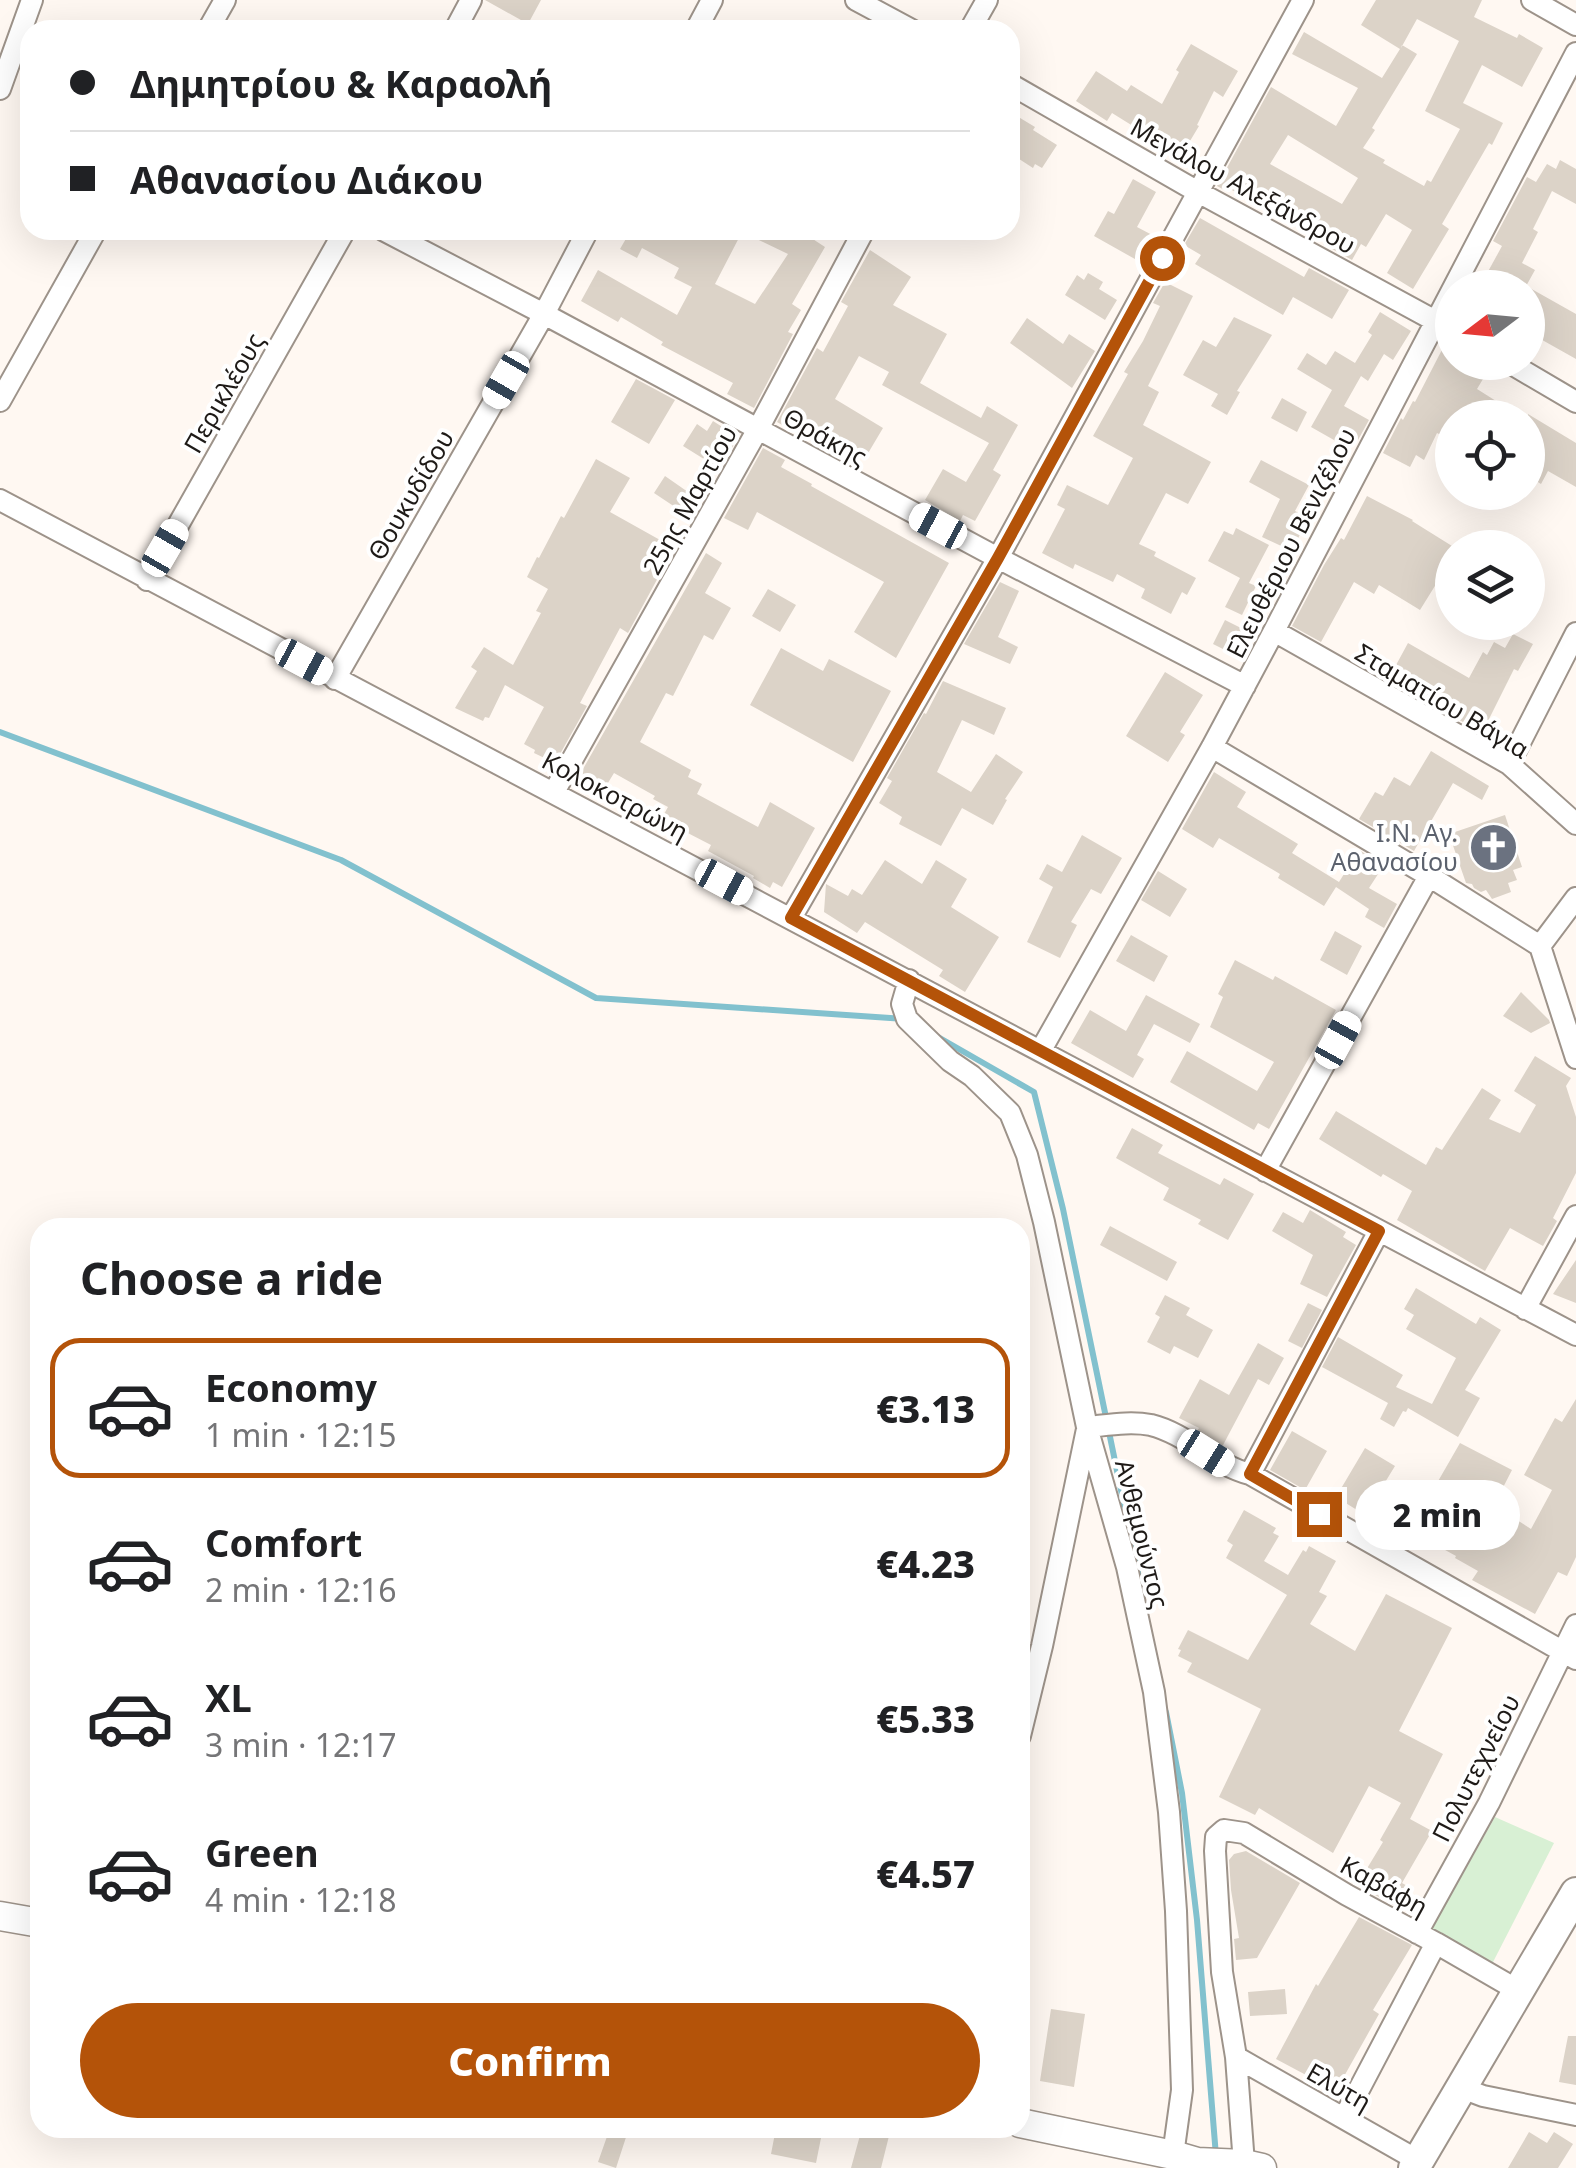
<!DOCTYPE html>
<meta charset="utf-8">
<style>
:root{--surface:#fff;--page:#f2f2f2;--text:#202124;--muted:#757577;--line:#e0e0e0;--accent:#b45309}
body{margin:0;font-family:"Noto Sans",sans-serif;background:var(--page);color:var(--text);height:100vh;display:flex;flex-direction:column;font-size:38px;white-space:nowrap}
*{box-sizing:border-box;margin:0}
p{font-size:32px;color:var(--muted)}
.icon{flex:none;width:55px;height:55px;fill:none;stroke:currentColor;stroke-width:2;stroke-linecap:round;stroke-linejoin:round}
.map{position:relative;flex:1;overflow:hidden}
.side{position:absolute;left:30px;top:1218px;width:1000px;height:920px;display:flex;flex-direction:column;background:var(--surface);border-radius:30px;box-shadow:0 10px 40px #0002}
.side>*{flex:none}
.guide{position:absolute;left:20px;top:20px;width:1000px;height:220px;border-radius:30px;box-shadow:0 10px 40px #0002;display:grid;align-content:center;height:220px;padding:0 50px;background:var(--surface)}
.needle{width:65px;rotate:254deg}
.buttons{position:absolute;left:1435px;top:270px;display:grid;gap:20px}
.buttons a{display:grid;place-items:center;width:110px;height:110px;border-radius:50%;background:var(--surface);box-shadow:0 10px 40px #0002;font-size:50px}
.end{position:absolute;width:45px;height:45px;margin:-22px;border:12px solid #b45309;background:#fff;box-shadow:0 0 0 5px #fff}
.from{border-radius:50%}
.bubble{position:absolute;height:70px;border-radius:35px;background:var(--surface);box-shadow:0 10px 40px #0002;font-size:32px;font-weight:800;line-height:70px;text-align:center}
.car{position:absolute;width:30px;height:60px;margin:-30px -15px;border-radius:12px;box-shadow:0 0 8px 2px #0007;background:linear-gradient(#fff 24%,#345 0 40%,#fff 0 76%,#345 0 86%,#fff 0)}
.guide b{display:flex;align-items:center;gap:35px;height:95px;font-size:38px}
.guide b+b{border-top:2px solid var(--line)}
.guide i{width:25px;height:25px;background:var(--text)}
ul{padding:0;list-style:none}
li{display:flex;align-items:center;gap:30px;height:140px;margin:0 20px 15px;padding:0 30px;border:5px solid transparent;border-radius:30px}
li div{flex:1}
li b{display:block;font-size:38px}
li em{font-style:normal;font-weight:800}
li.selected{border-color:var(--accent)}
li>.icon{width:90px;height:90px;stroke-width:1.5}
h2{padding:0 50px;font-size:45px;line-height:120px}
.action{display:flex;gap:20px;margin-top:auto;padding:20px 50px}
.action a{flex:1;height:115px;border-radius:60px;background:var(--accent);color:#fff;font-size:40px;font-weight:800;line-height:115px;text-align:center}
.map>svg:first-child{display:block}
.green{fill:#d8f0d4}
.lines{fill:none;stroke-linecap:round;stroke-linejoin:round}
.stream{stroke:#82c1ce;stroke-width:6}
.building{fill:#dcd3c8;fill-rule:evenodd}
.street-casing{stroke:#9d938a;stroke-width:24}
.secondary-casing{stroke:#9d938a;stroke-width:31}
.primary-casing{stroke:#9d938a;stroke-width:34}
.street{stroke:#fff;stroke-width:20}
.secondary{stroke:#fff;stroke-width:28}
.primary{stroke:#fff;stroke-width:30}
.route{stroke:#b45309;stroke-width:12}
.labels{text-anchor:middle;stroke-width:8;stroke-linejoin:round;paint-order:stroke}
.street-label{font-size:25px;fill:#1e1a17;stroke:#fff}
.worship-label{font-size:25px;fill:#5b616d;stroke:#fff;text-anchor:end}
</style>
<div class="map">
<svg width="1576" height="2168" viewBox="0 0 1576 2168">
<rect width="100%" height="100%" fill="#fff8f2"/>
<path class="green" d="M1495 1817 1554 1843 1492 1964 1429 1934Z"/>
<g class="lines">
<path class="stream" d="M0 732 341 860 596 998 905 1019
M938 1037 1034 1092 1063 1209 1142 1592
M1166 1712 1182 1793 1197 1920 1216 2156"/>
</g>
<path class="building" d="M485 0H541L528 24Z
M1376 0H1482L1474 17 1517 38 1519 34 1543 48 1522 87 1482 65 1463 103 1503 123 1492 145 1489 143 1442 224 1449 229 1413 289 1387 273 1412 230 1386 214 1366 247 1361 244 1352 260 1323 244 1324 241 1321 239 1323 235 1291 218 1289 221 1230 189 1228 192 1217 186 1271 87 1336 126 1358 88 1292 54 1304 32 1382 78 1400 49 1361 25ZM1417 19 1459 41 1425 111 1460 129 1431 182 1427 180 1424 186 1383 163 1385 160 1363 148 1375 130 1372 128 1417 54 1402 45 1401 48ZM1288 135 1358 178 1342 204 1270 164Z
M1191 44 1238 71 1223 97 1214 91 1197 125 1199 126 1181 156 1112 113 1107 121 1076 101 1096 71 1127 91 1131 85 1162 104 1179 72 1176 70Z
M1010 112 1035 127 1033 130 1057 145 1042 168 1035 164 1033 168 1010 153Z
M1560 160 1576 169V204L1552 191 1533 229 1538 232 1522 263 1535 270 1525 288H1479L1502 246 1493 241 1527 177 1536 182 1547 164 1556 169Z
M1133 179 1156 192 1137 227 1156 237 1142 263 1094 236 1108 211 1114 214Z
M1200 218 1304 277 1309 268 1349 290 1332 319 1293 297 1283 315 1195 264 1201 255 1184 245Z
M631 230H799L825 247 792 304 801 310 788 332 793 334 754 408 727 394 733 383 661 345 663 342 621 317 618 322 581 301 598 270 677 315 692 287 674 278 679 268 642 248 637 258 620 249ZM742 232 788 254 755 304 715 284Z
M870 250 911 277 893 305 947 334 920 383 981 418 987 406 1018 425 993 470 1001 475 975 521 963 515 960 521 925 500 943 469 966 482 989 443 882 385 889 372 859 356 835 399 883 428 864 460 830 440 825 449 777 422 817 348 823 352 848 306 841 302Z
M1088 273 1103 282 1099 289 1117 300 1105 320 1065 295 1077 275 1084 280Z
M1165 282 1193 296 1148 386 1159 392 1143 425 1211 462 1188 504 1166 493 1139 544 1156 552 1154 556 1196 578 1187 595 1182 592 1171 614 1141 598 1145 589 1117 574 1113 582 1075 564 1073 569 1042 553 1065 509 1057 505 1067 485 1108 505 1133 458 1093 436 1128 374 1124 372 1143 341 1160 306 1153 303Z
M1528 287 1576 314V359L1528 332Z
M1380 312 1411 331 1393 360 1384 354 1368 381 1361 376 1344 406 1369 420 1358 440 1353 437 1348 448 1311 427 1332 390 1297 369 1307 353 1326 365 1335 351 1355 363 1372 335 1368 332Z
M1234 317 1272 335 1237 391 1240 392 1227 415 1211 406 1218 394 1183 375 1203 340 1216 347Z
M1027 318 1063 344 1069 334 1095 351 1072 388 1010 343Z
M1446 342 1452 344V364L1483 379 1477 389 1523 418H1451L1441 435 1437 433 1424 460 1416 455 1410 467 1383 453 1401 418 1403 420 1413 401 1415 402Z
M636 379 675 400 649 444 611 422Z
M1282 398 1307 412 1297 432 1271 418Z
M1528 414 1576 443V487L1548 471 1541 484 1528 476Z
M713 421 738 437 720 469 683 446 697 424 707 431Z
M763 448 785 460 781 467 812 484 811 486 949 563 896 658 854 632 884 582 757 512 748 530 724 518Z
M596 459 630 478 610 512 669 545 661 560 666 563 628 633 620 628 580 703 587 706 555 763 534 753 535 750 524 744 544 707 505 685 489 718 485 717 483 721 455 708 477 671 471 667 484 647 513 665 541 613 536 611 548 589 527 577 537 557 539 558 561 516 564 518Z
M1261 460 1309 485 1295 511 1308 518 1292 551 1262 537 1280 499 1249 482Z
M665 476 698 499 687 515 654 493Z
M1367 496 1413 520 1412 521 1452 546V588L1438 581 1420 610 1379 585 1374 594 1354 582 1321 642 1292 626 1324 565 1341 538 1344 540Z
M1236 528 1269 545 1249 583 1256 586 1242 615 1225 607 1240 578 1208 561 1224 531 1233 535Z
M706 553 722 563 705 593 731 608 713 640 704 635 673 696 666 693 640 742 691 770 688 777 702 784 697 794 758 827 770 802 815 828 782 887 773 882 770 888 753 878 754 876 708 851 711 845 680 829 683 824 664 814 668 807 653 799 655 796 614 773 600 796 575 783Z
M1000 582 1019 591 998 637 1018 647 1010 664 964 644Z
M768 589 796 605 780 632 752 616Z
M1225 620 1245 630 1233 654 1213 644Z
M1513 634 1533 644 1518 671 1514 669 1482 733 1449 714 1450 712 1389 678 1408 643 1469 678 1483 652 1487 655 1494 642 1505 648Z
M781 648 823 671 829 659 891 691 853 762 750 705Z
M1165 672 1203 695 1180 732 1185 735 1168 762 1126 736Z
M943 681 1006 708 994 735 962 720 937 772 971 792 996 754 1023 772 1005 799 1007 800 993 825 962 808 941 846 899 824 902 817 879 803 892 781 887 778 924 713 926 714Z
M1431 751 1489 786 1482 800 1453 783 1414 851 1359 819 1375 792 1383 796 1394 777 1410 786Z
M1214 772 1246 792 1237 807 1298 844 1292 853 1339 882 1359 850 1384 865 1369 888 1397 904 1384 928 1365 917 1369 909 1336 887 1324 906 1278 878 1280 874 1219 838 1213 848 1182 829Z
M1505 815 1522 867 1513 870 1517 880 1508 883 1511 892 1492 899 1486 890 1481 892 1474 888 1472 884 1466 883 1449 834Z
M1082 835 1122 858 1101 894 1091 889 1071 922 1077 925 1060 958 1027 942 1053 887 1039 879 1047 864 1062 872Z
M885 860 922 884 936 860 967 879 951 907 999 937 965 992 939 976 943 970 865 922 857 933 824 912 826 884 848 896 852 889 862 895Z
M1158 871 1187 889 1170 917 1141 900Z
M1335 931 1362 946 1347 975 1320 960Z
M1131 935 1168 956 1154 982 1116 961Z
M1235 960 1273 980 1275 976 1336 1010 1269 1129 1258 1123 1254 1130 1170 1082 1187 1051 1257 1091 1274 1062 1210 1027 1223 997 1218 994Z
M1521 992 1549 1020 1550 1023 1531 1033 1503 1016Z
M1146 995 1200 1024 1190 1043 1154 1024 1137 1055 1144 1059 1133 1078 1071 1043 1090 1010 1126 1031Z
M1535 1056 1571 1078 1566 1086 1576 1117V1173L1553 1218 1557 1221 1543 1246 1510 1228 1485 1271 1397 1220 1412 1191 1383 1174 1381 1177 1319 1139 1336 1111 1426 1165 1436 1147 1442 1150 1482 1088 1501 1100 1489 1119 1520 1133 1536 1105 1514 1091Z
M1132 1128 1163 1145 1158 1153 1220 1185 1224 1178 1254 1194 1228 1240 1198 1224 1201 1220 1163 1200 1169 1188 1116 1158Z
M1310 1210 1346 1232 1343 1237 1356 1245 1327 1297 1300 1284 1313 1255 1272 1231 1283 1212 1303 1223Z
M1110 1226 1177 1262 1167 1281 1100 1245Z
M1576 1260V1303L1553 1294Z
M1416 1288 1476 1324 1480 1317 1501 1330 1465 1390 1480 1398 1458 1437 1408 1408 1406 1412 1403 1411 1394 1427 1380 1419 1388 1403 1322 1367 1338 1337 1403 1375 1396 1387 1432 1404 1456 1358 1406 1329 1414 1315 1404 1309Z
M1165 1295 1190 1308 1186 1315 1213 1330 1198 1358 1174 1346 1170 1354 1147 1342 1160 1317 1155 1314Z
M1308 1303 1322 1310 1302 1348 1288 1341Z
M1258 1343 1284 1358 1269 1385 1258 1379 1222 1447 1197 1431 1199 1428 1179 1418 1200 1379 1229 1395Z
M1576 1399V1557L1567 1576 1558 1572 1535 1614 1472 1580 1478 1571 1455 1558 1456 1556 1427 1540 1424 1546 1406 1537 1460 1443 1512 1470 1494 1505 1531 1529 1552 1490 1524 1475 1555 1418 1562 1422Z
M1292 1431 1327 1451 1305 1490 1270 1470Z
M1365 1448 1395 1466 1365 1515 1336 1497Z
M1244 1510 1276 1528 1273 1533 1279 1536 1264 1561 1288 1575 1303 1550 1306 1552 1309 1546 1336 1561 1319 1592 1327 1596 1310 1624 1355 1651 1386 1594 1452 1628 1399 1731 1443 1754 1410 1819 1432 1831 1402 1883 1409 1887 1397 1907 1357 1885 1383 1842 1380 1840 1401 1803 1369 1786 1333 1853 1259 1808 1255 1815 1219 1797 1261 1709 1187 1672 1192 1663 1178 1656 1181 1650 1178 1649 1188 1630 1248 1660 1287 1595 1226 1558 1233 1545 1227 1541Z
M1246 1851 1300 1883 1257 1958 1236 1960 1234 1939 1239 1938 1231 1890 1229 1860 1234 1854Z
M1359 1917 1412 1945 1373 2010 1379 2014 1333 2096 1304 2079 1306 2075 1276 2059 1316 1984 1318 1986Z
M1285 1989 1287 2014 1250 2016 1248 1992Z
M1051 2009 1085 2014 1074 2087 1040 2081Z
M1568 2036H1576V2085L1559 2082Z
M610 2128H629L616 2168 598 2162Z
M776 2128H823L816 2163 771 2154Z
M862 2128H891L881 2168H851Z
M1529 2132 1547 2143 1554 2132 1573 2144 1558 2168H1508Z"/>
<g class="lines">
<defs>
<path id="street" d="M856 0 912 30
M1532 0 1576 25
M208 30 225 0
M455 30 471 0
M696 30 712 0
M970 30 987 0
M1010 84 1198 192 1452 330
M0 89 32 0
M383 230 544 314 998 558 1245 686
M1508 362 1576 402
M0 401 96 230
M0 500 1576 1335
M147 580 345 230
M1274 631 1509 764 1576 824
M335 679 544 314 588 230
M1212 747 1429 876 1540 946 1576 1058
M1509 764 1576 633
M554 792 758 429 864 230
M791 918 998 558 1303 0
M1540 946 1576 898
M909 980 902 1004 907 1019 950 1061 972 1076 1010 1113 1027 1155 1044 1222 1087 1427 1127 1567 1154 1692 1169 1812 1176 1911 1182 2090 1173 2155
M1041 1050 1212 747 1274 631 1576 53
M1265 1171 1429 876
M1525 1309 1576 1216
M1087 1427C1108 1425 1130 1421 1151 1425 1187 1434 1214 1465 1250 1474L1576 1659
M1250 1474 1379 1231
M1020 1736 1042 1646 1087 1429
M1417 1933 1489 1803 1576 1625
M1236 2057 1417 2160
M1462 2088 1483 2096 1576 2115
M1344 2118 1436 1943
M1244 2164 1236 2057 1222 1972 1215 1851 1216 1837 1224 1830 1244 1833 1347 1895 1436 1943 1519 1991"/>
<path id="secondary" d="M0 1916 40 1923
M1020 2123 1173 2155 1197 2162 1244 2164 1262 2168"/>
<path id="primary" d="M1414 2168 1576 1893"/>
</defs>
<use href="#street" class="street-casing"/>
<use href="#secondary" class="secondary-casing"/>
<use href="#primary" class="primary-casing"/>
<use href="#street" class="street"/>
<use href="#secondary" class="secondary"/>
<use href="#primary" class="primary"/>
</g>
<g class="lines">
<path class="route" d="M1162 258 998 558 791 918 1379 1231 1250 1474 1319 1514"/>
</g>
<defs>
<symbol id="church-disc" viewBox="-11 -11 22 22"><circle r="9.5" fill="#6b7280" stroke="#fff"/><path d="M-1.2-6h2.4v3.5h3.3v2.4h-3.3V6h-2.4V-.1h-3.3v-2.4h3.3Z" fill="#fff"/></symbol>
</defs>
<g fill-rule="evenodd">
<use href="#church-disc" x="1466" y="820" width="55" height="55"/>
</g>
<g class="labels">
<g class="street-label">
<text transform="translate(1243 186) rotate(29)" y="9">Μεγάλου Αλεξάνδρου</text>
<text transform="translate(224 393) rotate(-60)" y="9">Περικλέους</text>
<text transform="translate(825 437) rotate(29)" y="9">Θράκης</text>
<text transform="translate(411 495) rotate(-60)" y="9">Θουκυδίδου</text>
<text transform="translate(690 500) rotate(-61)" y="9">25ης Μαρτίου</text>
<text transform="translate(1291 543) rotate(-63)" y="9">Ελευθέριου Βενιζέλου</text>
<text transform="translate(1442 701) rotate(31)" y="9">Σταματίου Βάγια</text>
<text transform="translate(615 796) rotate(28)" y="9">Κολοκοτρώνη</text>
<text transform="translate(1142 1534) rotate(76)" y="9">Ανθεμούντος</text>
<text transform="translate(1476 1768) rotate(-63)" y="9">Πολυτεχνείου</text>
<text transform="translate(1384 1886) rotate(29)" y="9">Καβάφη</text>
<text transform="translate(1339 2087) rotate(30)" y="9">Ελύτη</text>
</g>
<g class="worship-label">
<text x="1458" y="842">Ι.Ν. Αγ.<tspan x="1458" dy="29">Αθανασίου</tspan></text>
</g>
</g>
</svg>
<div class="buttons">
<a><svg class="needle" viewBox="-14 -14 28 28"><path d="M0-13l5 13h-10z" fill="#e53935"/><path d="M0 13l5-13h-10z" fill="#757577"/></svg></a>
<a><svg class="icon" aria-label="locate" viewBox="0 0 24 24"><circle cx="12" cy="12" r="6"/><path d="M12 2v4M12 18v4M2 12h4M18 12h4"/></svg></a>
<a><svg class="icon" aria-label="layers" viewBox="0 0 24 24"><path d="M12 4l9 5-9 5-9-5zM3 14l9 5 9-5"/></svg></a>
</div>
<i class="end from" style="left:1162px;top:258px"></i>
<i class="end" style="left:1319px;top:1514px"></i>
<div class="bubble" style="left:1355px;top:1480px;width:165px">2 min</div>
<i class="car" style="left:506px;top:380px;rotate:210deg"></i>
<i class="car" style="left:938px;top:526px;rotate:298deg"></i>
<i class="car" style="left:165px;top:548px;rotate:30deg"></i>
<i class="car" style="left:304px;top:662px;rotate:118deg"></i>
<i class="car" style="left:724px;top:882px;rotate:118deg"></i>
<i class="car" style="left:1338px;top:1040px;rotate:29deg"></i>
<i class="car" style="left:1206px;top:1453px;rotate:122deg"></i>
<div class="guide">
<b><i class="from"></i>Δημητρίου &amp; Καραολή</b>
<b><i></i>Αθανασίου Διάκου</b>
</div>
<section class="side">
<h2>Choose a ride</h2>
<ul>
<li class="selected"><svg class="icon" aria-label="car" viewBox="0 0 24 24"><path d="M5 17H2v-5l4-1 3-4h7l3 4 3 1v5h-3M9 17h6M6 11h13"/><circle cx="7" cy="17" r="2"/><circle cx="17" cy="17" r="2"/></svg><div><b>Economy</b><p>1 min · 12:15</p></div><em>€3.13</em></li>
<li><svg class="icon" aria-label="car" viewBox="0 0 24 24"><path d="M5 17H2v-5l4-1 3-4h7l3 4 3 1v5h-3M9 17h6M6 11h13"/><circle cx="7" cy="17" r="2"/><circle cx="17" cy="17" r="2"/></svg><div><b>Comfort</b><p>2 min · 12:16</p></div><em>€4.23</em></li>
<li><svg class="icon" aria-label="car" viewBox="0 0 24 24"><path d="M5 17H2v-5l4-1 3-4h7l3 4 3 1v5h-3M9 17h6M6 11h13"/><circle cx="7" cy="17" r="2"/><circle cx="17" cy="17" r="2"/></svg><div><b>XL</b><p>3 min · 12:17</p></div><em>€5.33</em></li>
<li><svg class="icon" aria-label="car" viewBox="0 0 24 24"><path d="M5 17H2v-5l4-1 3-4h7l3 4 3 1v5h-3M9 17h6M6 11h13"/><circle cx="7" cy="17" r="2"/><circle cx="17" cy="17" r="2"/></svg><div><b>Green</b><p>4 min · 12:18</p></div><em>€4.57</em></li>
</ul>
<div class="action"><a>Confirm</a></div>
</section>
</div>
